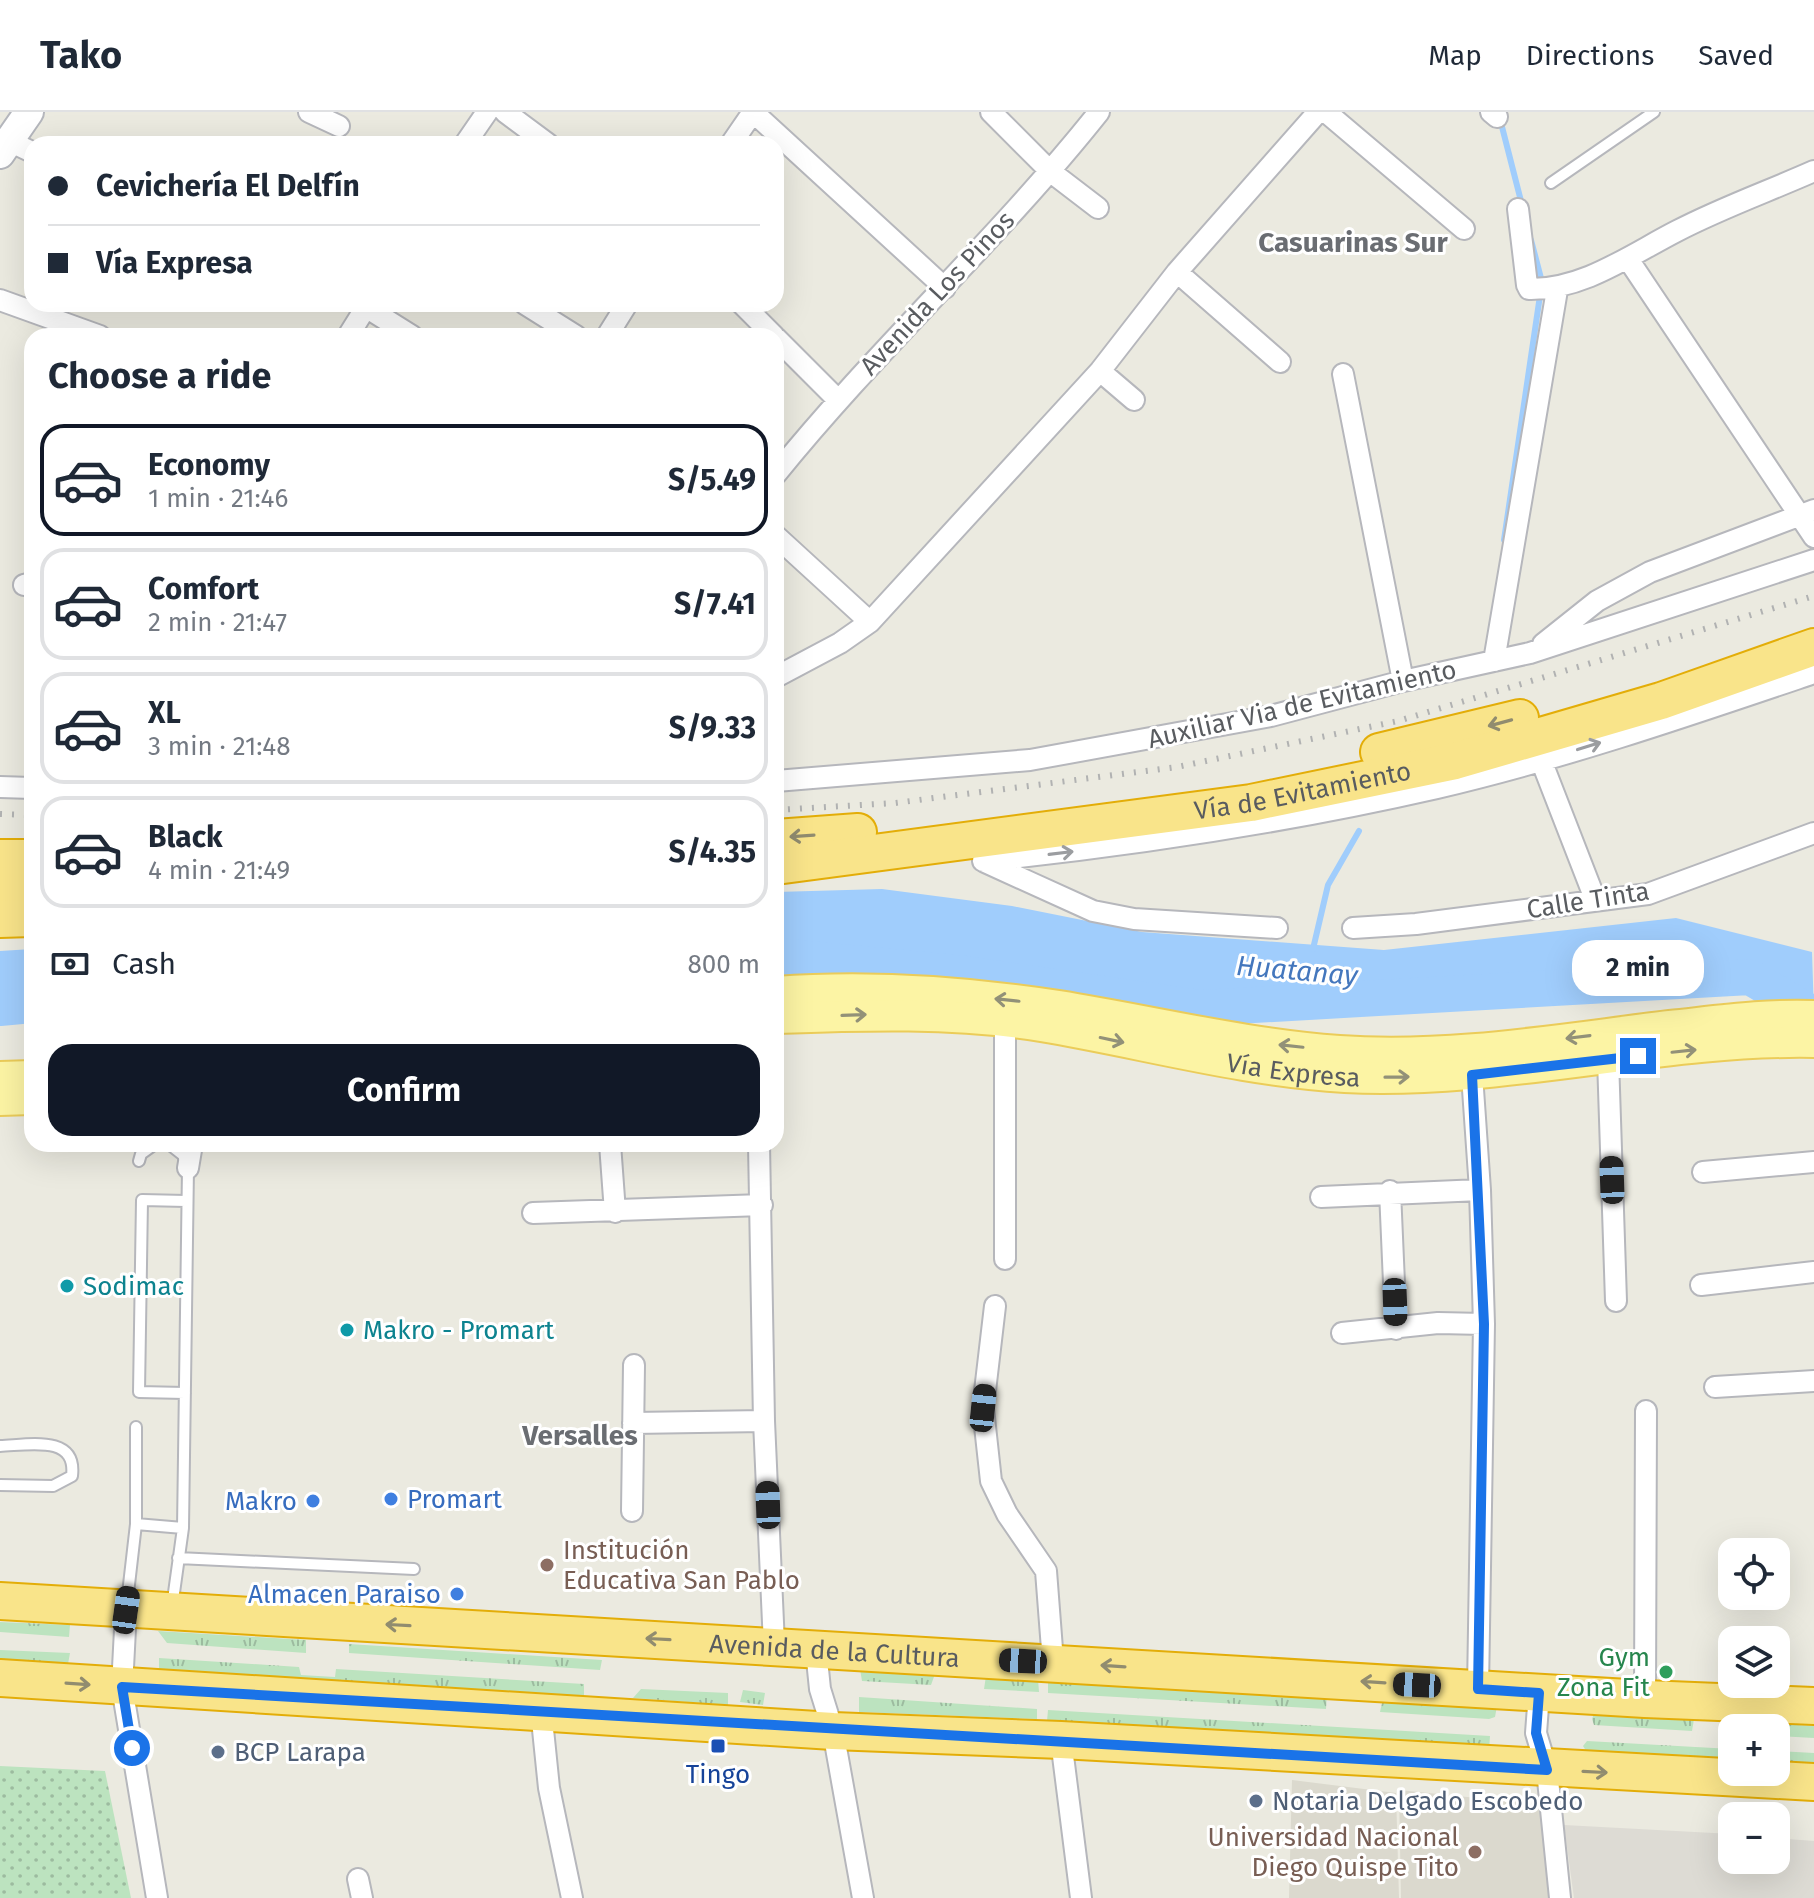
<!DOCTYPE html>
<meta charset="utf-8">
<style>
:root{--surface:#fff;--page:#f6f6f7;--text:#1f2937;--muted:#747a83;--line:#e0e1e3;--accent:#111827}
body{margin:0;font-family:"Fira Sans",sans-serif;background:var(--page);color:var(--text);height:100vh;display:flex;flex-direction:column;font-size:30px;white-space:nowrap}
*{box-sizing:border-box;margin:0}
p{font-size:26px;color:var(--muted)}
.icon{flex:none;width:44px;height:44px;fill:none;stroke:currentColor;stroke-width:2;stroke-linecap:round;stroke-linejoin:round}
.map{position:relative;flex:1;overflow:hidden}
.sheet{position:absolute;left:24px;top:216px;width:760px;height:824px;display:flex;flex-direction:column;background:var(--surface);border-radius:24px;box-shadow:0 8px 32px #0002}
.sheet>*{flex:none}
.guide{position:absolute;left:24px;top:24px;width:760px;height:176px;border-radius:24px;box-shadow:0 8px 32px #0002;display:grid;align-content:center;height:176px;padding:0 24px;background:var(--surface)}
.controls{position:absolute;left:1718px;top:1426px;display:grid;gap:16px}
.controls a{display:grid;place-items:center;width:72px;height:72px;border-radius:16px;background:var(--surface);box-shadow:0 8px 32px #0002;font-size:40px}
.end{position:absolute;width:36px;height:36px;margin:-18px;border:10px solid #1a73e8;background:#fff;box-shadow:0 0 0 4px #fff}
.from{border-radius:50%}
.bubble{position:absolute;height:56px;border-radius:24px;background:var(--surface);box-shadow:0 8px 32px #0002;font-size:26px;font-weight:700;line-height:56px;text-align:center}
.car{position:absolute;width:24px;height:48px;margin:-24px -12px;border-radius:10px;box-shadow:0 0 6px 2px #0007;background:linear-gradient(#222 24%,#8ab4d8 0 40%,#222 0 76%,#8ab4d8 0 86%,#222 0)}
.guide b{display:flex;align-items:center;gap:28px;height:76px;font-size:30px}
.guide b+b{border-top:2px solid var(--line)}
.guide i{width:20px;height:20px;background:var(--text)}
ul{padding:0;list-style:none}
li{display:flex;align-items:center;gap:24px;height:112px;margin:0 16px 12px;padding:0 8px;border:4px solid var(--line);border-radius:24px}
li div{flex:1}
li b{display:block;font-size:30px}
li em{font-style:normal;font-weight:700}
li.active{border-color:var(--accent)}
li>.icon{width:72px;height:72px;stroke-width:1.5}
h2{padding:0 24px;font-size:36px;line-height:96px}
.pay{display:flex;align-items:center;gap:20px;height:88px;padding:0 24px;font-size:30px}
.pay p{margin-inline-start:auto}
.button{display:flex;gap:16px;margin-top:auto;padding:16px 24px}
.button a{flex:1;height:92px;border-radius:24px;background:var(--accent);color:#fff;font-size:32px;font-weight:700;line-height:92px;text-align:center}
header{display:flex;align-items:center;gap:48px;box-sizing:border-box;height:112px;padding:0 40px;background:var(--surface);border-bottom:2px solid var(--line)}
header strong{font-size:38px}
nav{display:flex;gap:44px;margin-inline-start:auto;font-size:28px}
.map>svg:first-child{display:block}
.industrial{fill:#dddbd4}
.education{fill:#dbd9ce}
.grass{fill:url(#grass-tufts)}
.park{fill:url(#park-dots)}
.water{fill:#a0cdfc}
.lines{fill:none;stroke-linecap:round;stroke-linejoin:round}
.stream{stroke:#a0cdfc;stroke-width:6}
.river{stroke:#a0cdfc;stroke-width:36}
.lane-casing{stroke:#b6b7bc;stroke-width:14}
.street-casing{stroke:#b6b7bc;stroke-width:24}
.secondary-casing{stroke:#b4b6bc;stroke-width:32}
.primary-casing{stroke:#ebcc59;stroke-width:34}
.highway-casing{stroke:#e3ad08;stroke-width:40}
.lane{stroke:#fff;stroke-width:10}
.street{stroke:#fff;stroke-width:20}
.secondary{stroke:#fff;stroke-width:28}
.primary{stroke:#fcf4a4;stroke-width:30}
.highway{stroke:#f9e48a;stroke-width:36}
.rail{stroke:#b1b2b2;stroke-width:6;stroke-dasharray:2 10;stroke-linecap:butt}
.oneway{stroke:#918c6f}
.oneway2{stroke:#9b9da0}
.oneway3{stroke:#929178}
.route{stroke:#1a73e8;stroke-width:10}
.culture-dot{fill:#0f9aa8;stroke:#fff;stroke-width:3}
.shop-dot{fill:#3f7fe0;stroke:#fff;stroke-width:3}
.education-dot{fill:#8d6e63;stroke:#fff;stroke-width:3}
.leisure-dot{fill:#2e9e5b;stroke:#fff;stroke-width:3}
.transit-dot{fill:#1a4fb4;stroke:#fff;stroke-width:3}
.service-dot{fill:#5c6f8a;stroke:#fff;stroke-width:3}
.labels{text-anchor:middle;stroke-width:6;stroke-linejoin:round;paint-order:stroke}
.street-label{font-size:26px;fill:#595c60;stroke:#fff}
.culture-label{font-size:26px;fill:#0d838f;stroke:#fff;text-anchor:start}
.shop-label{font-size:26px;fill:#366cbe;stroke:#fff;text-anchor:end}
.education-label{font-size:26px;fill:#785e54;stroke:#fff;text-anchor:start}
.leisure-label{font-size:26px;fill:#27864d;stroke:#fff;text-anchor:end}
.service-label{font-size:26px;fill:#4e5e75;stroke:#fff;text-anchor:start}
.transit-label{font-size:26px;fill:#164399;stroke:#fff}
.neighbourhood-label{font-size:28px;font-weight:bold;fill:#6a6d72;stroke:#fff}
.water-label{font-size:28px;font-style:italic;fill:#4477bd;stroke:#fff}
</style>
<header>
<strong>Tako</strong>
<nav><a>Map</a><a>Directions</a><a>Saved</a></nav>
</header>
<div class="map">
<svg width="1814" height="1786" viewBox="0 0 1814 1786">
<defs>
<pattern id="grass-tufts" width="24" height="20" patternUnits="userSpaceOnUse" patternTransform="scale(2)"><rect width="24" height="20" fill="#bce3bf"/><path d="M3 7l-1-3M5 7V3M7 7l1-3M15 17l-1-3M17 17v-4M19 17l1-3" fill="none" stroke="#9cbb9f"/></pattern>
<pattern id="park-dots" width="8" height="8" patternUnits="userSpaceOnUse" patternTransform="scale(2)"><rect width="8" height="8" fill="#bce3bf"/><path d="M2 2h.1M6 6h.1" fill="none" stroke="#9cbb9f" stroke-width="1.8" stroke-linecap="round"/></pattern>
</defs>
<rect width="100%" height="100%" fill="#ebeae0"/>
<path class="industrial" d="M1564 1713 1732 1722V1748H1776V1726L1814 1729V1786H1574Z"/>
<path class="education" d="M1292 1668 1396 1681 1399 1786H1289Z
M1399 1678 1545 1693 1554 1786H1401Z"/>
<path class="grass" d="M0 1510 70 1513 69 1525 0 1520Z
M158 1519 306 1528V1541L167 1531Z
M349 1532 602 1548 600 1558 349 1541Z
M0 1538 70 1541 68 1552 0 1548Z
M159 1546 299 1555 301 1563 335 1565 336 1557 584 1572V1584L159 1560Z
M860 1557 935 1562 931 1573 862 1569Z
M986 1564 1038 1567 1039 1580 984 1577Z
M1048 1568 1327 1581 1326 1597 1048 1581Z
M641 1577 728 1581V1593L633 1586Z
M743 1578 765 1581 763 1593 740 1590Z
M859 1585 1037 1597V1607L859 1600Z
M1383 1586 1497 1594 1495 1605 1489 1607 1380 1600Z
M1048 1598 1490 1624 1489 1638 1047 1609Z
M1595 1599 1694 1607 1692 1619 1594 1613 1592 1607Z
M1750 1610 1814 1614V1626L1776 1624V1616H1748Z
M1587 1629 1732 1637V1649L1588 1642 1583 1634Z
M1776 1639 1814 1641V1653L1776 1652Z"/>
<path class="park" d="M0 1654 105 1659 131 1786H0Z"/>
<path class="water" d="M882 777 1012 794 1142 820 1384 838 1676 806 1812 840 1814 902 1750 865 1201 896 965 862 776 844V780Z
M32 837V893L0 896V839Z"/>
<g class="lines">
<path class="stream" d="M1500 7 1522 93
M1504 428 1542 170 1531 128
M1313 837 1328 773 1359 719"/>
<path class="river" d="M776 844 965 862 1201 896 1750 865 1814 903
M0 896 32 893"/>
<defs>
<path id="lane" d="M1551 71 1654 0
M169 1032 183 1043 188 1056 183 1416 172 1495
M139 1049 141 1042 155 1032
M185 1281 139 1280 142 1088 186 1089
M136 1315V1412L183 1416
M0 1334C28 1333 77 1322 72 1364L53 1374 0 1373
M178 1446 414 1457
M127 1490 136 1412"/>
<path id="street" d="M309 0 339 14
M505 0 548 32
M753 0 945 176
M991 0 1051 60 1098 96
M1326 0 1464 117
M1491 0 1497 5
M9 29 32 40
M465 32 487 0
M731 32 753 0
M1518 97 1527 173 1529 177C1583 178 1630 143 1677 119 1721 96 1769 79 1814 59
M1628 147 1814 425
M1177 160 1280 250
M0 188 100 224
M361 192 412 224
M525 192 576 224
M742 192 774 224
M348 224 368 192
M607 224 627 192
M776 226 837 287
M1100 259 1134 288
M1343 262 1403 569
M776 362C878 236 998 127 1099 0
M776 424 870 510
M24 473 32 471
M1543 532 1597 489 1650 460 1814 398
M1494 549 1557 178
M776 565 840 531 870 510 1100 259 1177 160 1318 0
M1541 648 1595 787
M776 669 1030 648 1271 604 1403 569 1530 541 1814 448
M0 675 32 676
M983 749C1136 733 1288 710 1437 676 1565 646 1690 603 1814 561
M985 750 1093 799 1134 807 1277 816
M1353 816 1416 812 1648 782 1814 721
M1608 947 1616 1189
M1472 963 1480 1078
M610 1032 615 1100
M759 1032 764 1309 774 1533
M188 1056 192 1032
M1703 1060 1814 1050
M1390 1079 1396 1217
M1321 1085 1480 1078 1484 1212 1478 1577
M533 1101 762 1093
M1005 1147V910
M1701 1173 1814 1160
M995 1194 983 1296 991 1369 1007 1402 1046 1459 1053 1550
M1342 1221 1438 1211 1484 1212
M1715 1275 1814 1269
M633 1311 764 1309
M632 1399 634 1253
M126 1498 122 1575 157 1786
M816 1538 820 1577 833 1619 863 1786
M1539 1581 1536 1621 1547 1658 1560 1786
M1645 1587 1646 1299
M541 1598 549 1676 572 1786
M1061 1628 1081 1786
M358 1767 362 1786"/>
<path id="secondary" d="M0 42 29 0"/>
<g id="primary">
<path d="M776 880C869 873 967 880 1059 894 1152 909 1244 932 1339 939 1449 947 1561 927 1670 914 1718 909 1766 902 1814 904"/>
<path id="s1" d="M776 906C864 903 954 900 1041 914 1143 931 1242 959 1345 965 1502 973 1658 927 1814 930"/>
<path d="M0 965 32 964"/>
<path d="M0 988 32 987"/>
</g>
<g id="highway">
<path d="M1379 640 1520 606"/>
<path d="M776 726 858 720"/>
<path d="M0 746H32"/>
<path id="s2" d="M776 754 1251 691 1455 649 1661 589 1814 535"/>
<path d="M0 773 32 774"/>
<path d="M0 807 32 806"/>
<path id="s3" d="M0 1489 1645 1587 1814 1594"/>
<path d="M0 1566 833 1619 1061 1628 1814 1670"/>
</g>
</defs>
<use href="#lane" class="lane-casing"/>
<use href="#street" class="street-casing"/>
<use href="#secondary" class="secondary-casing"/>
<use href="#primary" class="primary-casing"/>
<use href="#highway" class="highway-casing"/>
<use href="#lane" class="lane"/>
<use href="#street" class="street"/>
<use href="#secondary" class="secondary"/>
<use href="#primary" class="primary"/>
<use href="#highway" class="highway"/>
<path class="rail" d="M776 698 895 691 1177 655 1398 609 1814 484
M0 702 32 703"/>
</g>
<defs><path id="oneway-shaft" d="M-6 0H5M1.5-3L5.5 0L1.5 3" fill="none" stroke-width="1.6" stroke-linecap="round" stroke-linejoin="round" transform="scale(2)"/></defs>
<g class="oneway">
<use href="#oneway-shaft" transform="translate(1500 611) rotate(165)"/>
<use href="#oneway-shaft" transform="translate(802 724) rotate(176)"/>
<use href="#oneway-shaft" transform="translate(398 1513) rotate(-177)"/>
<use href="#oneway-shaft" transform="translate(658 1527) rotate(-177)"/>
<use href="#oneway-shaft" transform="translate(1113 1554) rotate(-176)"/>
<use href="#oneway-shaft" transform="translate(1373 1570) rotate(-176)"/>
<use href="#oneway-shaft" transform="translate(78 1572) rotate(4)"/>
<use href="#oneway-shaft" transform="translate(1595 1660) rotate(3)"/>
</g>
<g class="oneway2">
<use href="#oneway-shaft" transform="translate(1589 634) rotate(-17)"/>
<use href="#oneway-shaft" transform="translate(1061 741) rotate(-7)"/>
</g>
<g class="oneway3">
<use href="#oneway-shaft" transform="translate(1007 888) rotate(-174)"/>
<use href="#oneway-shaft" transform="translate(854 903) rotate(-2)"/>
<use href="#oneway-shaft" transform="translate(1578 925) rotate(173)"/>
<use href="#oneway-shaft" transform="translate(1112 928) rotate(12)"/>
<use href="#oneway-shaft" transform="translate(1291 934) rotate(-174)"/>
<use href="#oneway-shaft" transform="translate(1684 939) rotate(-6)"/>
<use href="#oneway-shaft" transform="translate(1397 965) rotate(-1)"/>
</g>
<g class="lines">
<path class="route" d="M132 1636 122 1575 1547 1658 1536 1621 1539 1581 1478 1577 1484 1212 1472 963 1638 944"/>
</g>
<g class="culture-dot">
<circle cx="67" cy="1174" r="8"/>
<circle cx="347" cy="1218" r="8"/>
</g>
<g class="shop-dot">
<circle cx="391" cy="1387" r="8"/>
<circle cx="313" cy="1389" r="8"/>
<circle cx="457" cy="1482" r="8"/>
</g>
<g class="education-dot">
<circle cx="547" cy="1453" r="8"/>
<circle cx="1475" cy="1740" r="8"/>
</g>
<circle class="leisure-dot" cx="1666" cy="1560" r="8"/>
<rect class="transit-dot" x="710" y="1626" width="16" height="16" rx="4"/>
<g class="service-dot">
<circle cx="218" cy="1640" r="8"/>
<circle cx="1256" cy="1689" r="8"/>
</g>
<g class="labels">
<g class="street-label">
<text transform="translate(937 181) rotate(-47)" y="9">Avenida Los Pinos</text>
<text transform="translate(1302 592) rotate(-13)" y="9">Auxiliar Via de Evitamiento</text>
<text dy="9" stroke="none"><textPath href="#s2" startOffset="532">Vía de Evitamiento</textPath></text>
<text transform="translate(1588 788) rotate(-9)" y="9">Calle Tinta</text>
<text dy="9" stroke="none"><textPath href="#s1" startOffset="522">Vía Expresa</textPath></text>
<text dy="9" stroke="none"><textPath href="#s3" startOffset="836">Avenida de la Cultura</textPath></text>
</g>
<g class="culture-label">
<text x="83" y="1183">Sodimac</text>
<text x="363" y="1227">Makro - Promart</text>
</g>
<g class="shop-label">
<text x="407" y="1396" text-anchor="start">Promart</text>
<text x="297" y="1398">Makro</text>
<text x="441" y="1491">Almacen Paraiso</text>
</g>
<g class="education-label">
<text x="563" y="1447">Institución<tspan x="563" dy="30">Educativa San Pablo</tspan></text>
<text x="1459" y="1734" text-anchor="end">Universidad Nacional<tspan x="1459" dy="30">Diego Quispe Tito</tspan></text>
</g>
<g class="leisure-label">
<text x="1650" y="1554">Gym<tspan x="1650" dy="30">Zona Fit</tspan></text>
</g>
<g class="service-label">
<text x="234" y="1649">BCP Larapa</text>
<text x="1272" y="1698">Notaria Delgado Escobedo</text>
</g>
<g class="transit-label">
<text x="718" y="1671">Tingo</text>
</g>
<g class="neighbourhood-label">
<text x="1353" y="140">Casuarinas Sur</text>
<text x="580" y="1333">Versalles</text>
</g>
<g class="water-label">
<text transform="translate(1297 858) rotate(5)" y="10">Huatanay</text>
</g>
</g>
</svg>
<div class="controls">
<a><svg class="icon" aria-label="locate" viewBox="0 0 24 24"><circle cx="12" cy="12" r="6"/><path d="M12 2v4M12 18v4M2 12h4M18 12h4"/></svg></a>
<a><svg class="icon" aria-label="layers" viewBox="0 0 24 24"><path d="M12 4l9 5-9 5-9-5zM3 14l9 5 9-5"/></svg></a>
<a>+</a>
<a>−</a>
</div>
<i class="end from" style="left:132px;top:1636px"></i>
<i class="end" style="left:1638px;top:944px"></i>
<div class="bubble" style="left:1572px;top:828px;width:132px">2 min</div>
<i class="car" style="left:1612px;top:1068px;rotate:358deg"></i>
<i class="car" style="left:1395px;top:1190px;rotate:178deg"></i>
<i class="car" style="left:983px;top:1296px;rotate:6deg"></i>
<i class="car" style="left:768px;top:1393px;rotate:358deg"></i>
<i class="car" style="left:126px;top:1498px;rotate:8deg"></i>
<i class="car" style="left:1023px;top:1549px;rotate:273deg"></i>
<i class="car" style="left:1417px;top:1573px;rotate:273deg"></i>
<div class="guide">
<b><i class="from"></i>Cevichería El Delfín</b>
<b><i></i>Vía Expresa</b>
</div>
<section class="sheet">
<h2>Choose a ride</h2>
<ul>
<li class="active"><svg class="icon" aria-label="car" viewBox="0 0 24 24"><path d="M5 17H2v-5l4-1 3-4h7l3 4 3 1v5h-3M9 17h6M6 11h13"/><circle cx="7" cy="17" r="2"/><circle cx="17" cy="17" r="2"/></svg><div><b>Economy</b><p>1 min · 21:46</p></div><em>S/5.49</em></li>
<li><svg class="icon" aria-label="car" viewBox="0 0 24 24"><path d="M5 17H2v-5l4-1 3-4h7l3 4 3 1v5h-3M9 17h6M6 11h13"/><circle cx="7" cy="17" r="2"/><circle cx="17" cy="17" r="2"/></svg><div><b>Comfort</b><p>2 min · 21:47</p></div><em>S/7.41</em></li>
<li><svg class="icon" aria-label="car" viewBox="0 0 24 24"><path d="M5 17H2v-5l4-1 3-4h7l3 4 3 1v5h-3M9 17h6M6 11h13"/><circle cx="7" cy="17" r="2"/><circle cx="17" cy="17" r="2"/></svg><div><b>XL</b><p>3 min · 21:48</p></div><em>S/9.33</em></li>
<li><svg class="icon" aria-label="car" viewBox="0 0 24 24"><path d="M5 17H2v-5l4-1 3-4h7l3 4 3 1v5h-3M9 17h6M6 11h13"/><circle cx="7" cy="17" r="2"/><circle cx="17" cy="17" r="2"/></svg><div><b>Black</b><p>4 min · 21:49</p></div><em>S/4.35</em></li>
</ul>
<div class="pay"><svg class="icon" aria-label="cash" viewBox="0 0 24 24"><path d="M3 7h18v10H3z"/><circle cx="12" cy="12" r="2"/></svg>Cash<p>800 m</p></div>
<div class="button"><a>Confirm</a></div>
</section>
</div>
